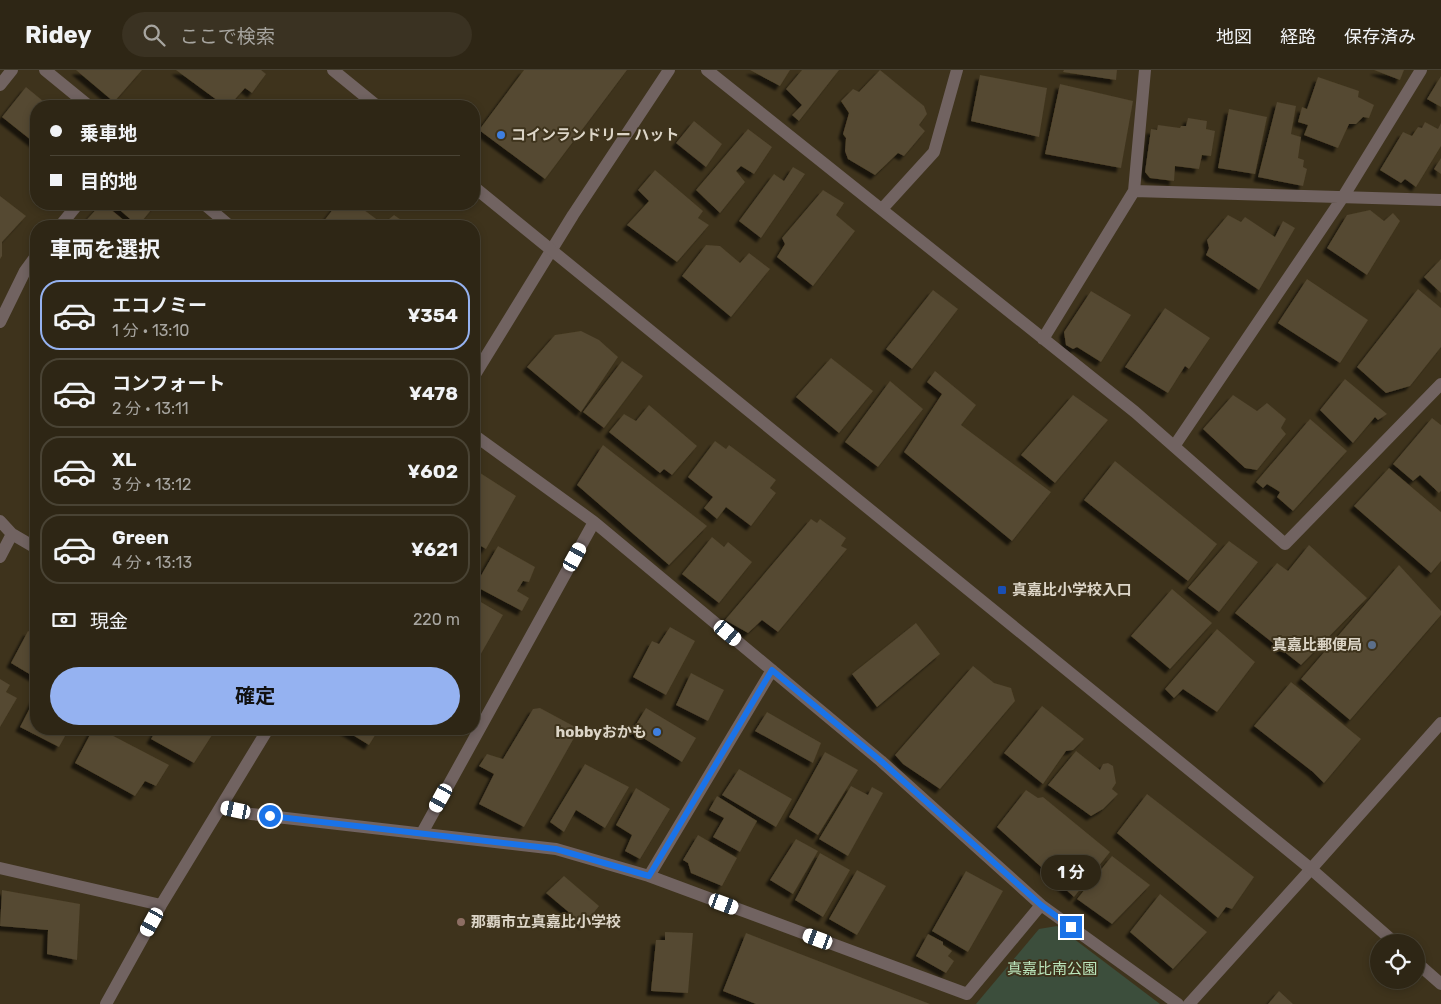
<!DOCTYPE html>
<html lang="ja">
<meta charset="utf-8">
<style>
:root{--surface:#2e2615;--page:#3a3222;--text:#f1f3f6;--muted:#a7a5a0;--line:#494334;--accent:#95b2f1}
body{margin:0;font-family:Rubik,"Noto Sans JP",sans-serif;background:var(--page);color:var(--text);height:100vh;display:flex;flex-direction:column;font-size:19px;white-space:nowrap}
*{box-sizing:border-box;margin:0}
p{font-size:16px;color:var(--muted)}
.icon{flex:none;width:28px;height:28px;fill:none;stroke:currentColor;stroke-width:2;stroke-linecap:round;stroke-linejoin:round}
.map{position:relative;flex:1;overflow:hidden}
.sheet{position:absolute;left:30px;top:150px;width:450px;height:515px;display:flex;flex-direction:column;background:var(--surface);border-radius:20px;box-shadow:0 2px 8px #0003,0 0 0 1px var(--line)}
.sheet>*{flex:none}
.banner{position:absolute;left:30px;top:30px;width:450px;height:110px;border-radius:20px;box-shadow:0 2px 8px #0003,0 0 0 1px var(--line);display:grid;align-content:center;height:110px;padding:0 20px;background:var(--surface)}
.fabs{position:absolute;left:1370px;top:864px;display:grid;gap:10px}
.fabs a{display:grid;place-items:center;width:55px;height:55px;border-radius:50%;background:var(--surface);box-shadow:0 2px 8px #0003,0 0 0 1px var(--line);font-size:25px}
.end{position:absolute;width:22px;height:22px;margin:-11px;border:6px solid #1a73e8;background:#fff;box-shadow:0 0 0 2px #fff}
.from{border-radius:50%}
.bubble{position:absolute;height:35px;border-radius:18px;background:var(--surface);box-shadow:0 2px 8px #0003,0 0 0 1px var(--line);font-size:16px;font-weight:700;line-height:35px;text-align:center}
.car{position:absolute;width:15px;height:30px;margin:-15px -8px;border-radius:6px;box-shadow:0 0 4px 1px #0007;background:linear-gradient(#fff 24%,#345 0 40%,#fff 0 76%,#345 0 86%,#fff 0)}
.banner b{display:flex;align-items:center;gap:18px;height:48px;font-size:19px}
.banner b+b{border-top:1px solid var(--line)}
.banner i{width:12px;height:12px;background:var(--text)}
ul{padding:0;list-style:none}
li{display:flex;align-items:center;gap:15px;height:70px;margin:0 10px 8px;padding:0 10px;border:2px solid var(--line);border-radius:20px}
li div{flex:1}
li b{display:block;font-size:19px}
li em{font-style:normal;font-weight:700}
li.active{border-color:var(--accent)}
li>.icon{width:45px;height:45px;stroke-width:1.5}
h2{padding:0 20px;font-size:22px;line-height:60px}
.pay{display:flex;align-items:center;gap:12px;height:55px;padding:0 20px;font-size:19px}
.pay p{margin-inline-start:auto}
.primary-button{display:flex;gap:10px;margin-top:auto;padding:10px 20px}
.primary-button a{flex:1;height:58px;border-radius:30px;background:var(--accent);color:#111;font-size:20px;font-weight:700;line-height:58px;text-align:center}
header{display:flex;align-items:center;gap:30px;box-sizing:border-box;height:70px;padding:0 25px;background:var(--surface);border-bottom:1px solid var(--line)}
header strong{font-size:24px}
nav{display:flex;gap:28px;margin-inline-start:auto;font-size:18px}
.search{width:350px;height:45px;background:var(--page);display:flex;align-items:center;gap:12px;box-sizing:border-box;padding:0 18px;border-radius:28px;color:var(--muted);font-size:19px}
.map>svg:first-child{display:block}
.green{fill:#3c4e3c}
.building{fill:#544830;filter:url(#shadow)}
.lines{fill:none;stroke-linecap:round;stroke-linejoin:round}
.minor{stroke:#716361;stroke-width:12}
.tertiary{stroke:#716361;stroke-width:12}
.route{stroke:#1a73e8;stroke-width:6}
.shop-dot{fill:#3f7fe0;stroke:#3e331c;stroke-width:2}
.transit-dot{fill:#1a4fb4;stroke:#3e331c;stroke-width:2}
.service-dot{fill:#5c6f8a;stroke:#3e331c;stroke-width:2}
.education-dot{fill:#8d6e63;stroke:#3e331c;stroke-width:2}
.labels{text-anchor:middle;stroke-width:4;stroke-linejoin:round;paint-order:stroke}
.poi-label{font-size:15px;font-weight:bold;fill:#dcd5c7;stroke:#3e331c;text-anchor:start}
.park-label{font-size:15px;fill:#bbe6bc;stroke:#3e331c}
</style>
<header>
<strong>Ridey</strong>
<div class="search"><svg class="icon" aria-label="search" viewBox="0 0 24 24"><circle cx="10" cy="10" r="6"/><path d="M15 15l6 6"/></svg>ここで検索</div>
<nav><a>地図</a><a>経路</a><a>保存済み</a></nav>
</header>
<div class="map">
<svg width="1441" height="934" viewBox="0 0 1441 934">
<defs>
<filter id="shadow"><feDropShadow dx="-4.5" dy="4.5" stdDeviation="1" flood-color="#0009"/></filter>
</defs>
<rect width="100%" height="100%" fill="#3e331c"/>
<path class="green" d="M1057 856 1160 934H976L1039 859Z"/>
<path class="building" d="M76 0H142L114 32Z
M176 0H261L266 4 252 23 245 18 229 36H225Z
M524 0H627L545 109 479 60Z
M750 0H790L780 16Z
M802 0H839L799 51 792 45 802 35 786 19Z
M880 0 924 36 927 44 919 55 925 61 904 86 898 83 875 105 848 89 845 81 846 68 843 64 849 43 841 31 853 19 859 22Z
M1064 0H1117L1116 10 1063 2Z
M1374 0H1404L1400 10Z
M980 5 1047 18 1039 67 971 51Z
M1441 6V37L1427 29Z
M1318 7 1359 21 1358 27 1374 35 1369 48 1363 47 1356 54H1349L1338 78 1304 65 1308 55 1298 52 1302 37 1307 39Z
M1060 14 1133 31 1121 98 1045 84Z
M26 17 49 36H36V74L2 47Z
M1277 32 1296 36 1291 64 1301 67 1298 88 1304 90 1303 97 1307 99 1303 116 1258 107Z
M1229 39 1267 47 1255 104 1218 98Z
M1188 48 1207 51 1206 59 1215 61 1211 86 1202 85 1199 99 1175 96 1174 111 1150 108 1145 102 1151 59 1157 60 1158 55 1180 58 1181 56H1186Z
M694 51 722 74 706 97 676 73Z
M1425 52 1438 59 1441 53V76L1416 117 1405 109 1401 113 1380 100 1403 62 1412 66 1418 57 1422 58Z
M748 59 772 77 754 104 741 96 736 101 745 112 720 143 696 120Z
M1441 88V104L1434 99Z
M793 97 805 104 761 168 739 151 774 104 784 111Z
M655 100 703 141 698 148 709 155 677 192 627 155 649 131 638 120Z
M823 120 844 133 836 145 855 161 813 216 777 187 785 174 782 168Z
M0 126 26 146 2 172V186L0 189Z
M101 134H104L131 156H81Z
M113 134H156L138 156Z
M337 134H356L383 154 394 145 410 156H320Z
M1370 140 1384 151 1393 143 1400 151 1367 205 1327 178 1347 145Z
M1228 145 1241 152 1245 147 1275 167 1283 151 1295 158 1259 220 1206 185 1209 178 1207 170Z
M706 175 720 176 740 193 749 183 770 199 731 247 682 206Z
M1441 189V223L1424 207Z
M1307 209 1368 250 1340 293 1278 253Z
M1418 219 1441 238V277L1410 316 1386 323 1357 297Z
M933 220 958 239 912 299 886 279Z
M1091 221 1131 245 1101 292 1077 277 1073 279 1066 275 1064 262Z
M1165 238 1210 268 1189 299 1185 296 1168 323 1125 297Z
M581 261 599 270 618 287 581 342 527 297 555 265Z
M831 288 873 321 839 363 796 327Z
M622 291 643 306 604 358 583 342Z
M935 301 976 335 961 355 1051 422 1012 471 904 382 942 324 927 312Z
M1345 309 1387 344 1378 350 1375 347 1353 373 1320 340Z
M890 311 923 339 878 397 845 372Z
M1073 325 1108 350 1055 413 1021 385Z
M1233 325 1257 341 1267 333 1286 349 1281 358 1286 364 1257 400 1245 398 1203 359Z
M649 335 697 376 672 405 664 399 660 403 609 362 624 344 636 351Z
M1432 348 1441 355V421L1439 423 1420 405 1413 411 1393 394Z
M1310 349 1347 381 1293 441 1277 427 1280 422 1267 414 1263 418 1256 412Z
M715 371 726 379 729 375 776 410 770 418 776 423 751 456 726 437 717 449 704 438 713 427 688 407Z
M603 375 707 456 669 495 577 415Z
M1115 391 1217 474 1188 511 1084 430Z
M1389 398 1441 442V491L1431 503 1354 436Z
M474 399 516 426 486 479 474 472Z
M811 449 817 453 820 449 846 468 841 476 847 479 778 562 762 550 748 563 725 550Z
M712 467 724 477 728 472 752 492 719 533 682 504Z
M1229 471 1258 492 1219 542 1188 518Z
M1309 475 1367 528 1301 595 1235 543 1277 493 1288 501Z
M498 476 535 497 529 512 523 511 517 521 529 528 522 541 475 516Z
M474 485 479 488 474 496Z
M1399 495 1441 541V545L1350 650 1301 609Z
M1172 519 1212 553 1170 599 1131 566Z
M474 528 503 545 474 596Z
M916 553 940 584 877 637 852 604Z
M670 557 695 571 666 625 633 607 652 571 659 574Z
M1217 559 1255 592 1217 642 1183 619 1174 628 1165 619Z
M28 561 36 565V608L11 593Z
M973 596 994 613 1011 618 1015 631 940 719 903 694 895 685Z
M691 603 724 620 708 651 676 635Z
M0 609 10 615 6 622 17 628 0 657Z
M1291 612 1361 669 1324 713 1313 702 1254 656Z
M36 626V659H69L59 677 20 657Z
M1042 636 1084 669 1073 680 1066 681 1043 714 1004 683Z
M540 638 579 659 524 757 479 734 494 704 479 696 487 684 503 689 533 639Z
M646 638 696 668 682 692 632 661Z
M767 642 821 673 813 693 755 661Z
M93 659H100L169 695 156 716 145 711 135 726 75 693Z
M157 659H216L194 693 151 669Z
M343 659H379L369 675Z
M1076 681 1100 700 1103 694 1108 693 1113 696 1116 713 1112 719 1118 724 1103 739 1091 746 1048 715Z
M825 682 858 700 818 765 789 747Z
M585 694 629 717 605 758 576 740 564 762 550 752Z
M739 699 792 729 776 757 722 725Z
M851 716 868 725 872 717 883 723 848 786 819 769Z
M636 718 670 739 640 789 625 781 632 765 616 755Z
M1026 720 1038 728 1043 727 1110 782 1074 827 997 757Z
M1147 724 1254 807 1232 839 1226 837 1218 848 1117 763Z
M717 726 757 751 740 782 713 767 724 748 709 740Z
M698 765 737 788 722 816 691 803 688 793 683 790Z
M796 769 818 781 793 824 770 810Z
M820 783 850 800 823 847 795 830Z
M1112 786 1150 815 1112 854 1077 829Z
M857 800 886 816 857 865 829 849Z
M966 801 1003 821 968 882 932 861Z
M564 806 599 836 584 855 546 823Z
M2 820 80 834 77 890 47 884 48 860 0 856Z
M1160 824 1207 862 1173 899 1130 862Z
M665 862 693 863 688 923 651 921 656 870H665Z
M746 863 930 934H756L723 921Z
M928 864 943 872V875L952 881 948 886 954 891 946 903 916 886Z
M1279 921 1293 934H1268Z"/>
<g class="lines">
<path class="minor" d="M45 0 89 36
M707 0 1135 342 1285 474 1441 314
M0 15 12 0
M1134 121 1441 130
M204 134 230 156
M882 139 934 82 957 0
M60 156 78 134
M0 252 25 201 36 186
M1043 269 1134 121 1145 0
M474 306 573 145 669 0
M474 365 594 452 881 691 1041 835 1178 934
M1175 375 1343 127 1421 0
M0 451 12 464 0 487
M12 464 36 478
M222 737 251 744 556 779 649 806 967 924 1041 835
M422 763 594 452
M0 798 161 835
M649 806 772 600
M106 934 161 835 268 659
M1189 934 1311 799"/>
<path class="tertiary" d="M333 0 377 36
M474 117 1311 799 1394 872
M1311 799 1441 653
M1416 892 1441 914"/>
</g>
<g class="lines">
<path class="route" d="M270 746 556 779 649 806 772 600 881 691 1041 835 1071 857"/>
</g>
<g class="shop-dot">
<circle cx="501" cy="65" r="5"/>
<circle cx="657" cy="662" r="5"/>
</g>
<rect class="transit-dot" x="997" y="515" width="10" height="10" rx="2.5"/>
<circle class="service-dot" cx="1372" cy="575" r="5"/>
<circle class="education-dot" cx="461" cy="852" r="5"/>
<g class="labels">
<g class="poi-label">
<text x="511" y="70">コインランドリー ハット</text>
<text x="1012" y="525">真嘉比小学校入口</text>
<text x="1362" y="580" text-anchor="end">真嘉比郵便局</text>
<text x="647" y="667" text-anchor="end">hobbyおかも</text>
<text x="471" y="857">那覇市立真嘉比小学校</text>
</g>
<g class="park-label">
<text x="1052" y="904">真嘉比南公園</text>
</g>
</g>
</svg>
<div class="fabs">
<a><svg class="icon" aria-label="locate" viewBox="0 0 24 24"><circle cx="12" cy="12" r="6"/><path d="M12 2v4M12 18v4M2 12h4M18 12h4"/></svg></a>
</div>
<i class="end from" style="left:270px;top:746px"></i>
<i class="end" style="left:1071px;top:857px"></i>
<div class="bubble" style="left:1041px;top:785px;width:60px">1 分</div>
<i class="car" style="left:575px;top:487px;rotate:29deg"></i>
<i class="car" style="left:728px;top:563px;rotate:130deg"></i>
<i class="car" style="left:441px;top:728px;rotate:209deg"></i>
<i class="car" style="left:236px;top:740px;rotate:282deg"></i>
<i class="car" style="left:724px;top:834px;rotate:110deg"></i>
<i class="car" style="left:152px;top:852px;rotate:209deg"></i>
<i class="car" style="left:818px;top:869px;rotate:290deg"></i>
<div class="banner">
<b><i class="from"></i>乗車地</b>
<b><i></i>目的地</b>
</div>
<section class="sheet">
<h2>車両を選択</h2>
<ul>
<li class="active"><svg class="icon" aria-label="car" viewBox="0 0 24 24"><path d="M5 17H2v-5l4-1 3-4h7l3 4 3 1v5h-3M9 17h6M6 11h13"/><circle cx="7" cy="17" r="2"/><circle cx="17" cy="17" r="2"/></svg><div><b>エコノミー</b><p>1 分 · 13:10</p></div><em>¥354</em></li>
<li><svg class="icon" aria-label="car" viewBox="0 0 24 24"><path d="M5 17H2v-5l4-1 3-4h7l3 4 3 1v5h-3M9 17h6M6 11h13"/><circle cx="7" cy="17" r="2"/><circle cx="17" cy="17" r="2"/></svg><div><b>コンフォート</b><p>2 分 · 13:11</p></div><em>¥478</em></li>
<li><svg class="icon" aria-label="car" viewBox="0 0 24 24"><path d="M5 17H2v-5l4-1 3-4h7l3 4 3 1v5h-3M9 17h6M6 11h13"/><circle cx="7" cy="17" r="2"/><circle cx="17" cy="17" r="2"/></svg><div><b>XL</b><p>3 分 · 13:12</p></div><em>¥602</em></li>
<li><svg class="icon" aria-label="car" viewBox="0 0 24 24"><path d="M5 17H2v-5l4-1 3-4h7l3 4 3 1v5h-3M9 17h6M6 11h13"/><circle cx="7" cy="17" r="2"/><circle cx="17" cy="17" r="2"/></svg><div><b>Green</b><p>4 分 · 13:13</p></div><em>¥621</em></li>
</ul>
<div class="pay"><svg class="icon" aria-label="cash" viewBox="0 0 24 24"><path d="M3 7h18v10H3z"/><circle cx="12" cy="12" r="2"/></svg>現金<p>220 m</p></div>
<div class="primary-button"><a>確定</a></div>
</section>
</div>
